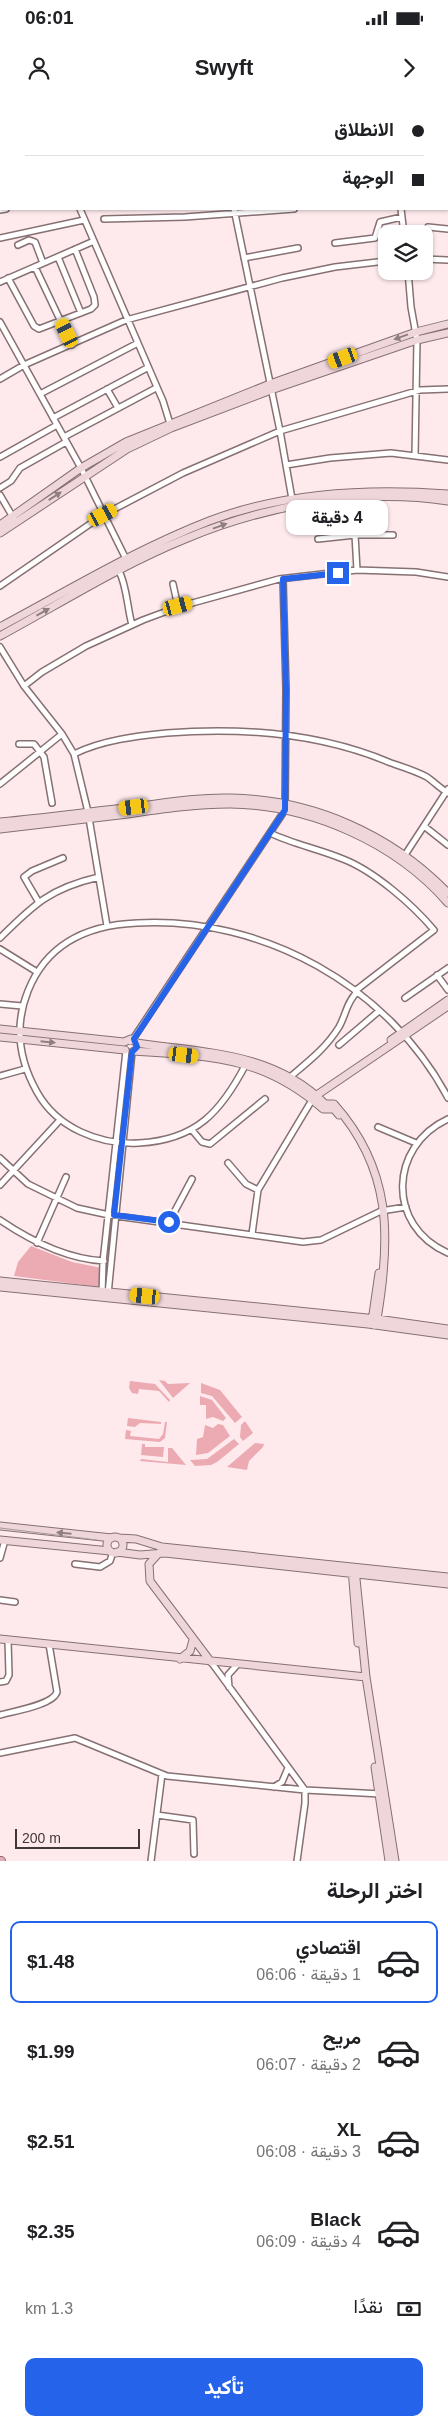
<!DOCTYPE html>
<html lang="ar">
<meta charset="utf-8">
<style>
:root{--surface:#fff;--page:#f6f6f6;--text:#202124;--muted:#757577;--line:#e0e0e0;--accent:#2563eb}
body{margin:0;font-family:Arial,Vazirmatn,sans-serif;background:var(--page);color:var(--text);direction:rtl;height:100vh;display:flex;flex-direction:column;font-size:19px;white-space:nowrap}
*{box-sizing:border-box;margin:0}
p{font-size:16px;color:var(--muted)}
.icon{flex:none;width:28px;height:28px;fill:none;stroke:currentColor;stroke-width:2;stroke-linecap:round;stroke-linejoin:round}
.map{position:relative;height:1761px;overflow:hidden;direction:ltr}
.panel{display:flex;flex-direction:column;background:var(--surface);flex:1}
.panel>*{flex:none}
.hud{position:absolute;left:0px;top:0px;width:449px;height:110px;box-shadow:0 1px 4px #0004;direction:rtl;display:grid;align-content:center;height:110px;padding:0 25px;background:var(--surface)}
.controls{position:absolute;left:378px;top:125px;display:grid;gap:10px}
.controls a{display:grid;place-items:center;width:55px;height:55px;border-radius:10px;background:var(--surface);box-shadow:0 1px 4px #0004;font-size:25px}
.scale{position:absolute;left:15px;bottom:12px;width:125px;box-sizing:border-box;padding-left:5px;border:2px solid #413738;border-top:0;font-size:14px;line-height:18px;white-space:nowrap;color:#413738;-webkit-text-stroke:4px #feeaec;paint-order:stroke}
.end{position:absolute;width:22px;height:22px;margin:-11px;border:6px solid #2563eb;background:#fff;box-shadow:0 0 0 2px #fff}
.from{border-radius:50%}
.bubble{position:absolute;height:35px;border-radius:10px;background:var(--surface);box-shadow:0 1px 4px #0004;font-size:16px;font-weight:800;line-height:35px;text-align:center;direction:rtl}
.car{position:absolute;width:15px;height:30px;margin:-15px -8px;border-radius:6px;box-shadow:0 0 4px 1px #0007;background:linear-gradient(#f5c518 24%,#345 0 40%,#f5c518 0 76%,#345 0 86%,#f5c518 0)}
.hud b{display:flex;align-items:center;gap:18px;height:48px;font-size:19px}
.hud b+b{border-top:1px solid var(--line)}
.hud i{width:12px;height:12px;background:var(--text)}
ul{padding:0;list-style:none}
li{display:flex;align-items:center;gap:15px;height:82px;margin:0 10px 8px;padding:0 15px;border:2px solid transparent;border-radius:10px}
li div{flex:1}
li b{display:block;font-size:19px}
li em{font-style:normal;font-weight:800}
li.current{border-color:var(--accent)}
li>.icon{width:45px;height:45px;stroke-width:1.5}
h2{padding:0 25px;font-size:22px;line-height:60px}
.pay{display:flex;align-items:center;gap:12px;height:55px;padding:0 25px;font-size:19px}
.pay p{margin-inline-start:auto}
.cta{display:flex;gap:10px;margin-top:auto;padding:10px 25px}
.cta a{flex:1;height:58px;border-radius:10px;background:var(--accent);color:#fff;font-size:20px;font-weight:800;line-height:58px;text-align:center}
.status{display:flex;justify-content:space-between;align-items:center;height:35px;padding:0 25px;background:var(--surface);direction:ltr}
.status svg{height:14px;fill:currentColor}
header{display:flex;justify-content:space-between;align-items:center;height:65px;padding:0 25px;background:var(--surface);font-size:22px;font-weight:800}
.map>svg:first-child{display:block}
.green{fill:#ecaab3}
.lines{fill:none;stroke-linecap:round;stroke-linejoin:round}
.street-casing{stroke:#867072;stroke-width:8}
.secondary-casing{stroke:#867072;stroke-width:9}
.primary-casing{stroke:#9a616b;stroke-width:10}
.highway-casing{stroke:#9a616b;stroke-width:11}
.street{stroke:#fff;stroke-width:5}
.secondary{stroke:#efd6db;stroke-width:7}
.primary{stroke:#dfaeb6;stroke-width:8}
.highway{stroke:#ca7886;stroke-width:9}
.tram{stroke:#a79899;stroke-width:1}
.oneway{fill:#8f7f81}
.route{stroke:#2563eb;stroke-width:6}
</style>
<div class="status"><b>06:01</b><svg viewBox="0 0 49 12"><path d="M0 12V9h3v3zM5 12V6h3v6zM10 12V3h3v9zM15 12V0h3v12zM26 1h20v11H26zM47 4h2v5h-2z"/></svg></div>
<header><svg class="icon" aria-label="forward" viewBox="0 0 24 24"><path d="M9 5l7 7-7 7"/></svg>Swyft<svg class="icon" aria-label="person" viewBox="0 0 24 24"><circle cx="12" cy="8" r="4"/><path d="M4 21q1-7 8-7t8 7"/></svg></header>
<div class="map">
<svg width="448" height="1761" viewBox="0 0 448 1761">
<rect width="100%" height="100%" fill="#feeaec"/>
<path class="green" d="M31 1146 72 1162 102 1168 99 1187 14 1176 18 1162Z
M159 1280 165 1281 168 1284 190 1283 173 1298Z
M130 1281 155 1284 170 1300 169 1302 159 1291 139 1289 138 1294 132 1293 129 1288Z
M201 1283 220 1290 242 1317 235 1323 212 1296 201 1293Z
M200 1296 212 1300 226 1318 223 1321 213 1317 206 1319V1305H200Z
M128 1318 161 1322V1324L140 1323 135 1327 127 1326Z
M245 1321 253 1333 243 1341 240 1337 241 1325Z
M165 1322H167L165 1338 160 1342 125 1339 126 1330 131 1331 130 1336 159 1339 163 1334Z
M218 1324 223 1325 230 1336 208 1353 196 1355 197 1339 203 1337 205 1325 213 1328Z
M234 1339 239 1344 217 1362 211 1365 195 1366 190 1360 207 1359Z
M255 1343 264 1344 263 1347 249 1361 247 1370 227 1367Z
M142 1344H145V1347H164L163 1357 141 1355Z
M168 1348H172L186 1365 140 1361 141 1359 168 1362Z"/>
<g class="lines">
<defs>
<path id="street" d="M129 1 131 0
M260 1V0
M0 36 1 37
M80 109 163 301 171 327
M234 109 280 331 292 399
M401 109 404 134
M0 110 6 109
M104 119 185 117 294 109
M428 127 448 129
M0 138 84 120
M335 143 375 138 380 122 402 117
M18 145 29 140 35 142 43 163
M58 157 81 213
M244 158 298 148
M424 159 448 160
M35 167 72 245
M408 171 411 207 417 240 415 356
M8 178 34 226 39 229 91 209 95 205 94 197 75 149
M0 182 94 141
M0 222 81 368 126 459
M0 279 24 265 126 220 282 178 335 167 386 161
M107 289 118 308
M40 294 136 244
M53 318 147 268
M64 337 156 288
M0 357 57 325
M286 365 330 358 391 353 448 360
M0 388 11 381 20 368 66 342
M0 395 14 419
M355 435 357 470
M318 439 355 435H393
M119 471C127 486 127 507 132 525
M173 484 178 507
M0 486 103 415 183 373 280 331 420 290 448 289
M0 547 24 586
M19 644H34L44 657 52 703
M74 654C102 640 137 636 167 633 243 627 320 633 391 663 403 667 416 671 427 677 434 682 441 689 448 693
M0 684 62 634
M424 726 448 745
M270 733C293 744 319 749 343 759 374 771 412 804 434 830L355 891
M403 758 448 689
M38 801 24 777 32 771 63 758
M107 826 88 712 74 654 62 634 24 586 42 572 86 546 143 520 178 507 279 479 357 470 416 472 448 477
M0 838C34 804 51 788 99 777
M0 849 37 872
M437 875 448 890
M405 898 448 868
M0 904 22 906
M133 939 285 710 286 589 283 479
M339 945 379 911
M246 964C221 1012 196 1040 139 1043 99 1045 57 1028 37 992 19 960 14 926 28 891 47 843 88 825 137 823 262 816 389 886 448 998
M0 976 25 969
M290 977C309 961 326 948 339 927 346 915 346 903 357 892
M448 1019C389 1046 386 1126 448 1153
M378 1027 416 1043
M192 1030 202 1042 210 1044 265 999
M0 1058 28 1084 77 1108 109 1115 303 1142 321 1140 381 1111 406 1107
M228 1063 246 1084 258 1090
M0 1085 60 1020
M0 1120C31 1141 67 1159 104 1161
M169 1122 192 1079
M252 1134 258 1090 312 1000
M37 1143 66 1077
M102 1194 103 1162 126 951
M108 1194 132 952
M0 1458 5 1440
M75 1464 100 1467 110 1461 113 1452
M0 1500 15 1502
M211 1562 305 1690V1703L297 1761
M0 1582 6 1581 9 1575 8 1540
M229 1587 228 1575 237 1565
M0 1615C14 1611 53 1605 57 1592L49 1544
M0 1653 75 1638 167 1676 305 1690 381 1694
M274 1687 282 1682 288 1668
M157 1715 193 1720 194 1754
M151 1761 162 1674"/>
<path id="secondary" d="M0 425 81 368 126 342 270 284 416 232 448 224
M0 433 127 349 171 328 271 290 417 240 448 233
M0 527C69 490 137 449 209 421 285 392 368 388 448 394
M0 536C61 503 121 465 185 439 267 405 359 388 448 401
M0 722C44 718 88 712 132 707 165 703 198 697 231 698 313 700 391 734 448 793
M0 729C43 724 85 719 128 714 162 709 196 704 230 704 310 705 395 742 448 803
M0 929 124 942 131 939 137 943C204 953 274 952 325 1004H334C392 1069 391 1137 377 1219L374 1225
M0 937 125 950
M391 940 448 900
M134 951C209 956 263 956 323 1009H334L339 1015
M314 997 448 906
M0 1181 377 1219 448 1229
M0 1187 368 1224 448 1235
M372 1221 379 1173
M0 1426 112 1438
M107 1445a8 8 0 1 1 16 0a8 8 0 1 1-16 0Z
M119 1438 136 1439 162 1447 448 1477
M0 1440 110 1451
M117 1452 140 1455 165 1453 448 1484
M159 1453 149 1464 150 1481 211 1562
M352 1469 358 1543
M355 1469 366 1577 395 1761
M0 1539 366 1577
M180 1559 190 1551 193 1540
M375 1667 389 1761"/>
<path id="primary" d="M0 1761H1"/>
<path id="highway" d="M0 94 1 93"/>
</defs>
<use href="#street" class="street-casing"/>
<use href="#secondary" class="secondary-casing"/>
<use href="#primary" class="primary-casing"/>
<use href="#highway" class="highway-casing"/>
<use href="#street" class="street"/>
<use href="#secondary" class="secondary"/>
<use href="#primary" class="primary"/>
<use href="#highway" class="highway"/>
<path class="tram" d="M0 1428 97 1440"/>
</g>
<defs><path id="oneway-solid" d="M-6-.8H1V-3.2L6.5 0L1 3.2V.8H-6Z" transform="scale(1.25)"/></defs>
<g class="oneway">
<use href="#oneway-solid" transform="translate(401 237) rotate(160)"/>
<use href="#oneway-solid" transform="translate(55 396) rotate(-33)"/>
<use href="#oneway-solid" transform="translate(220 426) rotate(-20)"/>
<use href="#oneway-solid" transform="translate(43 512) rotate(-29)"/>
<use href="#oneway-solid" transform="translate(48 942) rotate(6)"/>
<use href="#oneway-solid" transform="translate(64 1433) rotate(-175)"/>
</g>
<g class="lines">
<path class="route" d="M169 1122 114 1115 132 952 137 947 134 939 285 710 286 589 283 479 338 473"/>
</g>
</svg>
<div class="controls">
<a><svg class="icon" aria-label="layers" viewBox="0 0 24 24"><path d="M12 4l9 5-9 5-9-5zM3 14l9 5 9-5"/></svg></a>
</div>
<div class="scale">200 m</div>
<i class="end from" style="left:169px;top:1122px"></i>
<i class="end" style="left:338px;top:473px"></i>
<div class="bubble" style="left:286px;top:400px;width:102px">4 دقيقة</div>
<i class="car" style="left:67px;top:233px;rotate:334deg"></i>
<i class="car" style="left:343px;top:258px;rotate:250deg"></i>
<i class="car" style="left:103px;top:415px;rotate:62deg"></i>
<i class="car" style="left:178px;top:506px;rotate:75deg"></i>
<i class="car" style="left:134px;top:707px;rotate:263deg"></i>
<i class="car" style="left:184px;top:955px;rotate:97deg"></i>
<i class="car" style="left:145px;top:1196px;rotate:276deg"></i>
<div class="hud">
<b><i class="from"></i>الانطلاق</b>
<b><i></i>الوجهة</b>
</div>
</div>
<section class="panel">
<h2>اختر الرحلة</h2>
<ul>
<li class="current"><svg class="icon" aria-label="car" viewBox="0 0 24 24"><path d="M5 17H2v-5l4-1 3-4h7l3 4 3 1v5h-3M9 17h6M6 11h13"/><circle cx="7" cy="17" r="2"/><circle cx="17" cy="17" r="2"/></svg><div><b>اقتصادي</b><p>1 دقيقة · 06:06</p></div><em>$1.48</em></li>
<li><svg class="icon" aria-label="car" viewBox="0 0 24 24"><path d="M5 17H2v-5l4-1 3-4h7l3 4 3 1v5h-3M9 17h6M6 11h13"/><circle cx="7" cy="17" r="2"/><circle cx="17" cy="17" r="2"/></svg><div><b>مريح</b><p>2 دقيقة · 06:07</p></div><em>$1.99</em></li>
<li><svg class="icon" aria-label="car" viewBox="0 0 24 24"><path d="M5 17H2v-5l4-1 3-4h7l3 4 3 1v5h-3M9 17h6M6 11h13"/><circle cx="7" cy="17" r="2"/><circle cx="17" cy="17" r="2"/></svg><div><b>XL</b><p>3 دقيقة · 06:08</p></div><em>$2.51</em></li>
<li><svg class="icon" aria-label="car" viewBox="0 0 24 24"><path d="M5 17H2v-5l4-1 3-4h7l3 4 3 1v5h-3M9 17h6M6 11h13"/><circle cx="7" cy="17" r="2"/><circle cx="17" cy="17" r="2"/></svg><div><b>Black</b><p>4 دقيقة · 06:09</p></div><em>$2.35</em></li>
</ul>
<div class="pay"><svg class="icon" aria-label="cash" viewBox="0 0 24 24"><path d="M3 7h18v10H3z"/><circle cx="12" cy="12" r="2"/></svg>نقدًا<p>1.3 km</p></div>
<div class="cta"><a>تأكيد</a></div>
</section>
